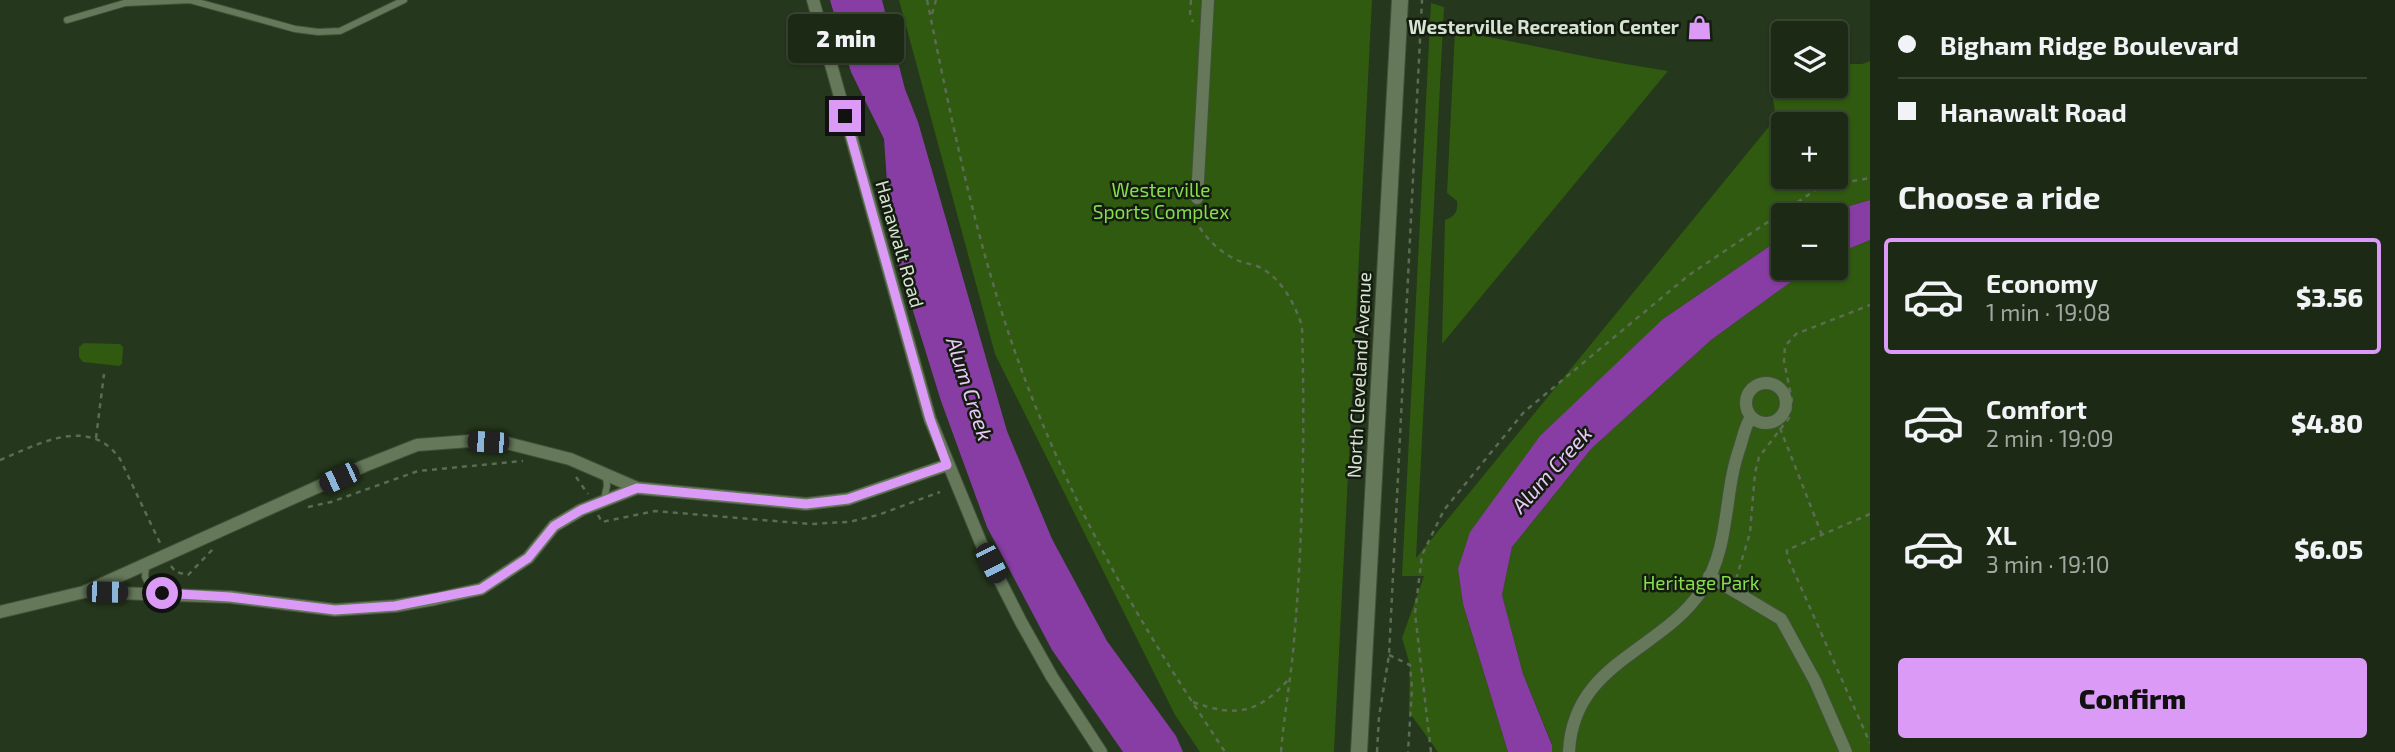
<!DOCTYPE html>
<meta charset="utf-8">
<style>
:root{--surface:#1c2915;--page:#293522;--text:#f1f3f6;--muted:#a0a6a0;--line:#3a4534;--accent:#da9af6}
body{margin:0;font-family:"Exo 2",sans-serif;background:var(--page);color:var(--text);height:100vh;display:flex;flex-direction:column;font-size:26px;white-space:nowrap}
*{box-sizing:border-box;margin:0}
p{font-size:23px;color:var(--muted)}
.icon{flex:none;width:38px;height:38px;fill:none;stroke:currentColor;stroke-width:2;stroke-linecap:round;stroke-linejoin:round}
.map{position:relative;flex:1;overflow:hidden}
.panel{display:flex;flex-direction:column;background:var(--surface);width:525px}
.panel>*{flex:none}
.banner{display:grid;align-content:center;height:154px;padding:0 28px;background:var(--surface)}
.fabs{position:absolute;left:1771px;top:21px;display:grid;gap:14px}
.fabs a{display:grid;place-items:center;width:77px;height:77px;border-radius:7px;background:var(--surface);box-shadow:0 2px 5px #0004,0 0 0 2px var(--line);font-size:35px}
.end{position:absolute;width:32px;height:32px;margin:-16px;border:9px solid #da9af6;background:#111;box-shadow:0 0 0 4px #111}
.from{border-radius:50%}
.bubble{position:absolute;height:49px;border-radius:7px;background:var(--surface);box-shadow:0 2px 5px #0004,0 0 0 2px var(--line);font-size:23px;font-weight:800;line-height:49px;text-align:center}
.car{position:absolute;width:21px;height:42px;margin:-21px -10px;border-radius:9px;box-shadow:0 0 5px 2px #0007;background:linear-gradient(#222 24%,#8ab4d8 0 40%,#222 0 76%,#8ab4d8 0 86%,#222 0)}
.banner b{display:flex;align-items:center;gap:24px;height:66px;font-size:26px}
.banner b+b{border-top:2px solid var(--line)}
.banner i{width:18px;height:18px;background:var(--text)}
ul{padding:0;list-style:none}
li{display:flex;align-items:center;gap:21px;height:116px;margin:0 14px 10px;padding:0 14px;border:4px solid transparent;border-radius:7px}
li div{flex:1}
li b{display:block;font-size:26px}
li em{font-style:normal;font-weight:800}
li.current{border-color:var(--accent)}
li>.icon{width:63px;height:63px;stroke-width:1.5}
h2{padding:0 28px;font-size:32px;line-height:84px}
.cta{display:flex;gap:14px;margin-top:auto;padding:14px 28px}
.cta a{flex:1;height:80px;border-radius:7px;background:var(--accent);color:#111;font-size:28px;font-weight:800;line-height:80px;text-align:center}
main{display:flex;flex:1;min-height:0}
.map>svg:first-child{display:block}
.green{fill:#2f5a0f;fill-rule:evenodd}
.water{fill:#873da3}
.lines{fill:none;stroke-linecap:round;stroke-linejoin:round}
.lane-casing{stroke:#42513a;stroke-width:8}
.street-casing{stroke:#42513a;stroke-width:14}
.secondary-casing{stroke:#42513a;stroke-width:18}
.path{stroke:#5c6c54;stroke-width:2.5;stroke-dasharray:5 5;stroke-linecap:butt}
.lane{stroke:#65795a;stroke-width:6}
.street{stroke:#65795a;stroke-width:12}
.secondary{stroke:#65795a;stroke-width:16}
.route{stroke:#da9af6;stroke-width:9}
.labels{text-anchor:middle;stroke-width:5;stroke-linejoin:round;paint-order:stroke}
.poi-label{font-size:19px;font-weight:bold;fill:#d7e3d2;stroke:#141c10;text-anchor:end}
.park-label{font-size:19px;fill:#86de4e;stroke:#141c10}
.street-label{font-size:19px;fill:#d7e3d2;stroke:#141c10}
.water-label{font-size:21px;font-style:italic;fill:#ebc8fb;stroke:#141c10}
</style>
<main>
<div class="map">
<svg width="1870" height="752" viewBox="0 0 1870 752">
<rect width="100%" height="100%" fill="#25371c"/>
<path class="green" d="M899 0H1372L1334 752H1200L1175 715 995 354Z
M1431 3 1444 7 1416 558 1776 118 1773 99 1783 86H1836V64H1862L1870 61V200L1819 215H1783V237L1663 319 1458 569 1463 604 1508 752H1438L1409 712 1410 665 1402 638 1424 576H1402ZM1783 124H1836V177H1783Z
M1455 30C1526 44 1596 60 1668 71L1442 344 1445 220C1455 216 1458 212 1457 201L1447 193Z
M1870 240V752H1552V744L1523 674 1502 595 1512 547 1591 449 1711 340 1810 268H1836V254Z
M84 343 120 344 123 347 122 364 119 366 83 362 79 357V347Z"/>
<path class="water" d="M830 0H882L905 89 918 122 1007 431 1052 539 1107 641 1176 736 1183 752H1123L1052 650 987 527 941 401 891 240 884 139 851 72Z
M1870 200V240L1836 254V215H1819Z
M1783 237V268H1810L1711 340 1591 449 1512 547 1502 595 1523 674 1552 745V752H1508L1463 604 1458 569 1470 532 1540 436 1663 319Z"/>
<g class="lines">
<defs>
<path id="lane" d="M67 20 125 3 190 0 295 29 318 32 340 31 404 0
M604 499 607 486 606 476
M146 565 145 577 153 593"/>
<path id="street" d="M813 0 930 419 981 543 1021 622 1052 677 1101 752
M1197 198 1208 0
M1746 403a20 20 0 1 1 40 0a20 20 0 1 1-40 0Z
M1709 576 1781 619 1815 681 1846 752
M89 592 230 597 335 610 395 606 435 599 481 589 528 558 554 526 581 510 637 488
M0 612 84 592 364 466 417 445 469 441 507 443 570 459 637 488 806 504 848 499 947 465
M1569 752C1573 662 1661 652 1702 590 1731 547 1723 493 1740 447 1743 437 1745 426 1751 417"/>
<path id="secondary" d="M1359 752 1400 0"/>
</defs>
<use href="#lane" class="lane-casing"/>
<use href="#street" class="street-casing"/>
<use href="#secondary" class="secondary-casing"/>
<path class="path" d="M927 0C953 127 978 253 1023 374 1056 463 1099 550 1148 631 1172 672 1199 712 1225 752
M1191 0 1190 13 1193 22
M932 14 936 0
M1190 210C1200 232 1215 250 1237 260 1245 264 1256 264 1263 269 1283 281 1295 305 1302 326 1305 432 1303 536 1294 641 1291 678 1284 715 1281 752
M1780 428 1822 535
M96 438 104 374
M0 460C39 444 89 415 120 459L161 545
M576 477 588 494
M308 507 331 502 418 471 523 461
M1870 514 1787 550V556L1870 743
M598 515 602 522 655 511 810 524 849 522 878 515 940 492
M171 566 176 572 188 575 213 549
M1736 579 1750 533 1755 473 1759 457 1789 418 1792 400 1784 361 1785 346 1796 334 1870 305
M1389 655 1410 665 1412 689 1408 752
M1193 702C1237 718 1258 713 1289 679
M1377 752 1379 717 1389 655 1422 0
M1431 752 1415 613 1422 555 1444 510 1524 412 1689 275 1820 187 1870 178"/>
<use href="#lane" class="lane"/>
<use href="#street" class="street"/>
<use href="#secondary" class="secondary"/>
</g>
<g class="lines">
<path class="route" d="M162 593 230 597 335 610 395 606 481 589 528 558 554 526 581 510 637 488 806 504 848 499 947 465 930 419 845 116"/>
</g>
<defs>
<symbol id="shop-bare" viewBox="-9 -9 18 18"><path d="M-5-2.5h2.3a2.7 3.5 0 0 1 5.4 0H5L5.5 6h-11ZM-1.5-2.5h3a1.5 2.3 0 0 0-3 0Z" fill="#da9af6" stroke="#141c10" stroke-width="2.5" paint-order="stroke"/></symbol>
</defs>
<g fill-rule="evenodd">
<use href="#shop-bare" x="1682" y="10" width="35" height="35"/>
</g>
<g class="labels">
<g class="poi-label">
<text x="1679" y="34">Westerville Recreation Center</text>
</g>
<g class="park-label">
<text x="1161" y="197">Westerville<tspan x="1161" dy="22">Sports Complex</tspan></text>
<text x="1701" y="590">Heritage Park</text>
</g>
<g class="street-label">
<text transform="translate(900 244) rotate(74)" y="7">Hanawalt Road</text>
<text transform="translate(1359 375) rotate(-87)" y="7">North Cleveland Avenue</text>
</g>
<g class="water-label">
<text transform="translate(969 389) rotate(72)" y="7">Alum Creek</text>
<text transform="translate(1552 470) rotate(-48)" y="7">Alum Creek</text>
</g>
</g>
</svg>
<div class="fabs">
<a><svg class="icon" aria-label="layers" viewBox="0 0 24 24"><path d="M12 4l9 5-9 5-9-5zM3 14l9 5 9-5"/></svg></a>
<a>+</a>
<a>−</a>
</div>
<i class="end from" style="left:162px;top:593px"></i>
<i class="end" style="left:845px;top:116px"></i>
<div class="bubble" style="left:788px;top:14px;width:116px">2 min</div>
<i class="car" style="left:488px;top:442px;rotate:273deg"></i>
<i class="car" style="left:339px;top:478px;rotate:245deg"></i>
<i class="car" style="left:991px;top:563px;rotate:153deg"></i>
<i class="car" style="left:107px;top:592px;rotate:91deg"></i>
</div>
<section class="panel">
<div class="banner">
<b><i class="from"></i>Bigham Ridge Boulevard</b>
<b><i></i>Hanawalt Road</b>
</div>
<h2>Choose a ride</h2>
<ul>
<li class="current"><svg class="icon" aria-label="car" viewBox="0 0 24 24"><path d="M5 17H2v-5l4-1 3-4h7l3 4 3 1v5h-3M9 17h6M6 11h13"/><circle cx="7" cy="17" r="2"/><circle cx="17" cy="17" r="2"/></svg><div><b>Economy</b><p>1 min · 19:08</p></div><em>$3.56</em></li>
<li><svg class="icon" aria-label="car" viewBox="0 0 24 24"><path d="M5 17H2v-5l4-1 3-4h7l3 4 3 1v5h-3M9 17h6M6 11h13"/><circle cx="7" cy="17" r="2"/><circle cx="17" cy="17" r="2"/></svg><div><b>Comfort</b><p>2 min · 19:09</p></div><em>$4.80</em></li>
<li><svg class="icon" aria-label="car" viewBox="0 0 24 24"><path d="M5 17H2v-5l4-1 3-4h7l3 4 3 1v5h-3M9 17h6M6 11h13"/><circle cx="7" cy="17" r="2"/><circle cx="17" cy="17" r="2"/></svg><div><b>XL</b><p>3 min · 19:10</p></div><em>$6.05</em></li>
</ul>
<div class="cta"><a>Confirm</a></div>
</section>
</main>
